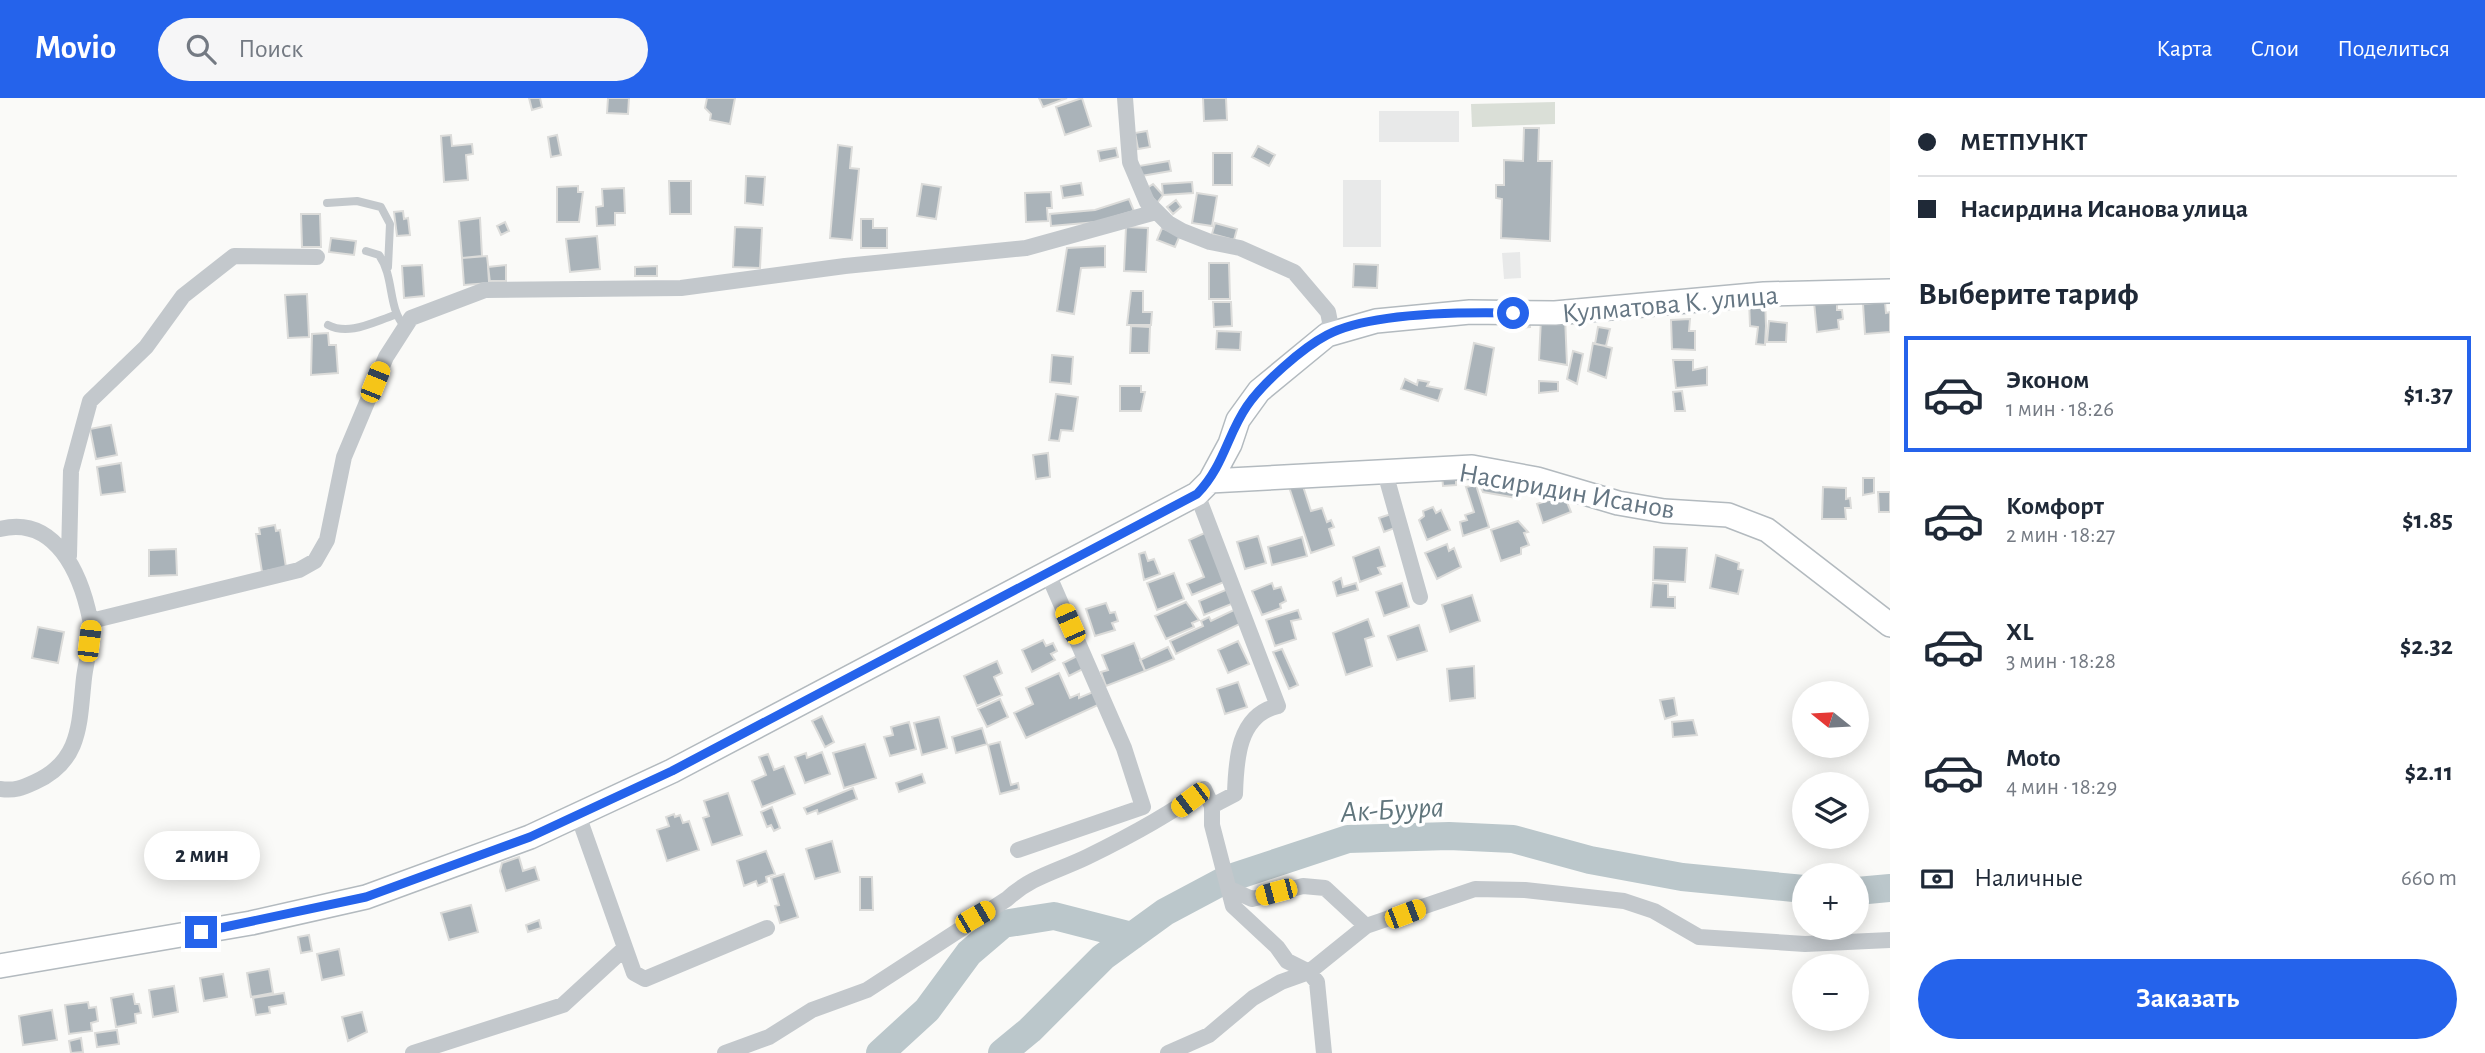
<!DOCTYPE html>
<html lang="ru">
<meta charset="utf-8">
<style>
:root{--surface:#fff;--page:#f6f6f7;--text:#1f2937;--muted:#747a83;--line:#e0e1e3;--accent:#2563eb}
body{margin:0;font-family:"Alegreya Sans",sans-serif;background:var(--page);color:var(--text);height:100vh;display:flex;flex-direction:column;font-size:26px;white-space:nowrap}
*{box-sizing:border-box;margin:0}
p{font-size:23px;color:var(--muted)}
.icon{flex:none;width:38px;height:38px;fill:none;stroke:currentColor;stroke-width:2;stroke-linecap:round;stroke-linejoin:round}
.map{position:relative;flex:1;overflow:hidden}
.drawer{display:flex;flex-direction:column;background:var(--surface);width:595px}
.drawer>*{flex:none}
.guide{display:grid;align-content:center;height:154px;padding:0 28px;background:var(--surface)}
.needle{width:46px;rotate:288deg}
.buttons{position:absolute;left:1792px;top:583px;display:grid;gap:14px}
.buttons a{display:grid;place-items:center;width:77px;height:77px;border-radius:50%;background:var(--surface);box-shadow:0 4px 18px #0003;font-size:35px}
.end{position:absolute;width:32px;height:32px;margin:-16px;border:9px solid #2563eb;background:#fff;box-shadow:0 0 0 4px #fff}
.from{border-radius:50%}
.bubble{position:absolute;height:49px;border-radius:24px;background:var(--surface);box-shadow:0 4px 18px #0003;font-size:23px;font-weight:600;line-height:49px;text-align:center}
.car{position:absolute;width:21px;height:42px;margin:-21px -10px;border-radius:9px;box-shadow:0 0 5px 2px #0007;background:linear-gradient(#f5c518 24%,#345 0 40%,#f5c518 0 76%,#345 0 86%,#f5c518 0)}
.guide b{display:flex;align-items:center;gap:24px;height:66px;font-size:26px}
.guide b+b{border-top:2px solid var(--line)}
.guide i{width:18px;height:18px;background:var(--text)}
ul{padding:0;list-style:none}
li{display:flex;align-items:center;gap:21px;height:116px;margin:0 14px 10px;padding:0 14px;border:4px solid transparent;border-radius:0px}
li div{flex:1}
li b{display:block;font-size:26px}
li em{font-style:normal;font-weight:600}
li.on{border-color:var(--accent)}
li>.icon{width:63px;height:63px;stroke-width:1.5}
h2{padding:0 28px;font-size:32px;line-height:84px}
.pay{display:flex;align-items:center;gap:18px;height:77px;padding:0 28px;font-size:26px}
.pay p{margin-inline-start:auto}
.button{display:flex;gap:14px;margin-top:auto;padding:14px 28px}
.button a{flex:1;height:80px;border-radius:42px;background:var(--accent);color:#fff;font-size:28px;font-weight:600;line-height:80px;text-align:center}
header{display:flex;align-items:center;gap:42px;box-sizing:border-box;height:98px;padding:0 35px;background:var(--accent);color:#fff}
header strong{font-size:33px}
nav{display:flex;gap:38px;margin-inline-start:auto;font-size:24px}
.search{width:490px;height:63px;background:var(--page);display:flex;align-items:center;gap:18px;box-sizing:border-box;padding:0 24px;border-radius:38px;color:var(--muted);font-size:26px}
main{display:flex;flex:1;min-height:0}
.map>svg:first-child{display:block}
.built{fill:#e8e9e9}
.green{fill:#dadfd7}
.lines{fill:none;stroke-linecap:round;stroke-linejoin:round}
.river{stroke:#bbc7cb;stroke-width:28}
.building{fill:#aab3b9;stroke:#dcdcda;stroke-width:2}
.secondary-casing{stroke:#b3babf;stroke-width:26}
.lane{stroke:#c3c8cc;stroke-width:8}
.street{stroke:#c3c8cc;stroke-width:16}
.secondary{stroke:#fff;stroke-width:23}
.route{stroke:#2563eb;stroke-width:9}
.labels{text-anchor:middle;stroke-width:7;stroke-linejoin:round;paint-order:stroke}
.street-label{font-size:28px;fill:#657683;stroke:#fff}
.water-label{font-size:30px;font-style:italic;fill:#60757c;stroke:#fff}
</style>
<header>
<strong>Movio</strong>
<div class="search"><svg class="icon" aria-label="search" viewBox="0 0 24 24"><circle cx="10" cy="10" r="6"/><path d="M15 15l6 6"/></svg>Поиск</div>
<nav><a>Карта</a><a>Слои</a><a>Поделиться</a></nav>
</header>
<main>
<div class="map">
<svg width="1890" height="955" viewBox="0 0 1890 955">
<rect width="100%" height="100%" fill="#fafaf8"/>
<path class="built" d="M1379 13H1459V44H1379Z
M1343 82H1381V149H1343Z
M1520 154 1521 180 1504 181 1502 155Z"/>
<path class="green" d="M1555 4V26L1472 29 1471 6Z"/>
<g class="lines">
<path class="river" d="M1857 793 1890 790
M880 955 927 912 969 855 1003 826 1054 818 1132 838
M1002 955 1030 932 1103 859 1165 814 1227 781 1348 741 1449 738 1513 741 1590 762 1682 779 1804 791"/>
</g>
<path class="building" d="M529 0H540L542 9 532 12Z
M608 0H629L628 16 607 15Z
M707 0H735L730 26 710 22 711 16 705 10Z
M1039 0H1067L1043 9Z
M1082 0 1091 28 1065 37 1056 9Z
M1203 0H1226L1227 22 1204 23Z
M1524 30H1539L1538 63H1552L1550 143 1501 140 1502 101 1496 100V87H1504V62L1523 63Z
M1147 33 1150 49 1138 51 1135 35Z
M451 37 452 48 472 46 473 56 466 57 468 82 444 84 441 38Z
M557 37 561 57 551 59 548 39Z
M838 47 852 49 850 70 859 71 852 142 830 140Z
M1258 48 1275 57 1269 68 1252 59Z
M1116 50 1118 59 1100 63 1098 53Z
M1213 55H1232V87H1213Z
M1169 63 1171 73 1141 78 1139 68Z
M746 78 765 79 763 107 745 105Z
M669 83H691V116H670Z
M1192 84 1193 95 1163 97 1162 86Z
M1081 85 1083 97 1063 100 1061 88Z
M922 86 941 89 936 121 917 118Z
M1153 86 1163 97 1157 105 1146 91Z
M578 88V94H583L579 124H557V89Z
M624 90 625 115H615V127L597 128 596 109 603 108 602 91Z
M1051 94 1052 110H1047L1048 123 1026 124 1025 95Z
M1197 95 1217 98 1212 128 1192 125Z
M1129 101 1134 113 1097 124 1051 128 1050 116 1095 112Z
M1176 102 1181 109 1173 116 1167 109Z
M403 113 404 121 408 120 410 137 397 138 394 114Z
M301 116H320L321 149H302Z
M480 120 482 158 462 160 459 123Z
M861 121H873V130H887V150H861Z
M505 124 509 133 501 137 497 128Z
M1215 125 1237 131 1234 142 1212 136Z
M735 129 762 130 760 170 733 169Z
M1126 129 1148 130 1146 174 1124 173Z
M1162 130 1180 137 1175 149 1157 142Z
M597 138 600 171 570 174 566 141Z
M331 140 356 143 354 157 329 154Z
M1105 148V169L1081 170 1074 216 1057 213 1067 150Z
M487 158 490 185 464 187 462 160Z
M1209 165H1229L1230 201H1209Z
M1354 166 1378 167 1377 190 1353 189Z
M422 167 424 198 404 200 402 168Z
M506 167V183H489L488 169Z
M657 168V178H635V169Z
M1131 193H1143V214H1152L1151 227H1127Z
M307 196 309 239 288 240 285 197Z
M1765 200 1766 228 1765 247 1756 246 1758 229 1750 228 1749 202Z
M1837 202V212H1842L1843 221 1838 222 1839 231 1817 234 1814 204Z
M1213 204H1231L1232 228 1214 229Z
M1885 204 1886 215 1890 214V234L1865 236 1863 206Z
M1565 218 1567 267 1539 262 1541 220Z
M1529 220 1530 229 1508 231V222Z
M1690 221 1689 233H1695V252L1672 251 1671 222Z
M1769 223 1787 225 1786 244H1767Z
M1131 228 1150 229 1149 255H1130Z
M1598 229 1610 231 1606 248 1595 246Z
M1217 233 1241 234 1240 252 1216 251Z
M328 235 329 247H336L338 275 311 277 312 236Z
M1474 245 1494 250 1486 297 1465 291Z
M1593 245 1612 250 1606 280 1588 273Z
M1573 253 1583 256 1577 286 1567 281Z
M1052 257 1073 259 1071 286 1050 284Z
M1673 262H1693V272L1707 269V287L1676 290Z
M1405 281 1417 287 1418 282 1429 284 1427 288 1442 291 1438 303 1401 291Z
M1539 283 1558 284V293L1539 295Z
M1120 288H1141V294H1145L1141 313H1120Z
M1682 293 1685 313H1675L1673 294Z
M1056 296 1078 299 1073 333 1061 332 1059 343 1049 342Z
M111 327 117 357 96 361 90 331Z
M1048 355 1050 379 1036 381 1033 357Z
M121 365 125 394 101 397 97 369Z
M1442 378H1456V387L1443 388Z
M1476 379 1518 389 1517 400 1483 394Z
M1863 380H1874V395L1863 397Z
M1301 382 1311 413 1322 410 1327 424 1331 422 1334 429 1329 431 1334 447 1311 455 1288 386Z
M1476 387 1489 429 1463 438 1460 424 1467 422 1465 417 1474 414 1466 389Z
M1823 389 1846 390V401L1850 400 1851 410H1845L1846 421H1822Z
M1878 394H1890V414H1879Z
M1564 397 1571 414 1543 425 1537 406Z
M1433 409 1436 415 1441 412 1450 432 1427 442 1419 422 1424 418 1423 413Z
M1391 416 1395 430 1384 434 1379 420Z
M1518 423 1528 434 1524 435 1529 447 1521 450V456L1501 463 1491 432Z
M275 427 276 433 280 432 286 469 262 474 256 436H260L259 430Z
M1209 433 1229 482 1192 497 1187 486 1204 479 1189 442Z
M1258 438 1266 465 1245 471 1237 444Z
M1302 439 1307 458 1272 467 1268 449Z
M1302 439 1307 458 1272 467 1268 449Z
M1447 446 1449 453 1454 450 1461 469 1437 481 1425 455Z
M1379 449 1385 468 1378 470 1381 476 1360 484 1353 459Z
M1654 449 1687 450 1685 484 1653 482Z
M176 451 177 477 149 478V452Z
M1145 454 1148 463 1154 461 1160 476 1144 482 1139 456Z
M1716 457 1739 465 1738 471 1743 472 1738 496 1710 490Z
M1174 475 1184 501 1157 512 1147 485Z
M1341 480 1343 489 1356 485 1358 492 1337 498 1333 484Z
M1272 485 1274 491 1281 489 1286 503 1280 506 1281 510 1262 517 1252 493Z
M1402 485 1409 509 1384 518 1376 494Z
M1653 485 1668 486V499H1675V510L1651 509Z
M1228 491 1234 505 1204 517 1199 503Z
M1472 497 1480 523 1450 534 1442 507Z
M1186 504 1199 522 1192 525 1194 529 1166 541 1155 518Z
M1106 505 1110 515 1115 514 1118 523 1112 525 1115 532 1095 538 1086 511Z
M1238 510 1244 524 1176 556 1170 543 1203 528 1201 523 1209 519 1211 523Z
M1298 512 1301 521 1291 523 1296 541 1275 548 1266 522Z
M1368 521 1374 538 1365 541 1372 568 1346 577 1333 535Z
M1419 527 1427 553 1397 562 1388 538Z
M38 529 64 534 58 565 32 560Z
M1043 542 1046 548 1053 545 1057 553 1051 556 1055 562 1032 574 1022 552Z
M1238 543 1249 566 1228 575 1218 552Z
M1134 545 1145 573 1106 588 1101 574 1108 572 1102 557Z
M1168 549 1174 561 1145 573 1140 562Z
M1282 551 1298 587 1289 591 1273 554Z
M1081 556 1087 569 1069 578 1063 565Z
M997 563 1002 575 994 579 1002 597 977 608 964 578Z
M1474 568 1475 600 1450 603 1447 571Z
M1059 575 1070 600 1079 596V600L1093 594 1098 607 1026 640 1014 615 1033 606 1026 590Z
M1238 584 1247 609 1225 616 1217 591Z
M1674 600 1677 617 1665 621 1660 602Z
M1000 601 1008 619 987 629 978 611Z
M822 618 834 644 825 649 812 623Z
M939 619 947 650 922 657 914 625Z
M1693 622 1697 637 1673 639 1672 624Z
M909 624 916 651 890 658 884 639 893 637 891 629Z
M982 630 987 646 956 655 952 639Z
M1000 644 1011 687 1018 685 1019 691 1000 696 988 647Z
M865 646 876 680 844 690 833 655Z
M822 654 830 676 805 685 795 659 806 655 807 660Z
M768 656 774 672 784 668 795 696 762 709 752 683 766 677 759 659Z
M922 676 925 685 899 694 896 685Z
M853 690 857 701 818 716 817 712 807 716 804 710Z
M728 695 742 737 712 747 703 720 709 718 704 703Z
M772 709 780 730 774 733 771 727 767 729 761 714Z
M674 716 675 719 680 717 683 725 689 723 699 752 667 763 657 732 669 728 666 719Z
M832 743 840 774 815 781 806 751Z
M766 753 775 776 766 779 767 784 758 788 756 783 744 788 737 763Z
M519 759 523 773 535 769 539 782 506 793 500 773 502 765Z
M784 776 798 819 780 825 775 808 779 807 771 780Z
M860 779H872L873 812H860Z
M471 807 478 834 449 842 441 815Z
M539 822 541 830 528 834 526 827Z
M309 837 312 853 301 855 298 839Z
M339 851 344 877 322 882 317 856Z
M269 871 273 895 251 899 247 875Z
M223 876 227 899 204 903 200 880Z
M174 888 178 914 153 919 149 892Z
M284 895 286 906 269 909 270 915 256 917 253 900Z
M133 896 135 906H139L141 915 135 916 136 925 116 929 111 900Z
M88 904 89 910 96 909 98 923 91 925 92 933 69 936 65 907Z
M52 912 57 942 23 947 19 918Z
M362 914 367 934 348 943 342 919Z
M117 932 119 946 97 949 95 935Z
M81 940 83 954 71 955 69 943Z"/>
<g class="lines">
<defs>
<path id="secondary" d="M1210 383 1472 369 1537 381 1618 405 1664 413 1728 417 1767 432 1890 527
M0 868 251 825 366 799 530 739 672 673 1197 396 1210 383 1230 346 1238 322 1259 293 1327 237 1376 223 1470 214 1555 215 1764 196 1890 193"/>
</defs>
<use href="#secondary" class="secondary-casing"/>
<path class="lane" d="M327 105 357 103 381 109 390 126 388 169
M366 153 379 157C395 180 387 209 405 229
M328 227C349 238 373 224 395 217"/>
<path class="street" d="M1125 0 1130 64 1147 104 1168 125 1182 133 1210 144 1240 150 1294 174 1328 214 1330 224 1327 237
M1384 371 1420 499
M1197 396 1278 608C1238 617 1236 662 1235 696L1212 708V727L1233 808 1277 849 1287 863 1309 874 1317 884 1324 955
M0 431C56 417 81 477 90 521 94 538 86 562 84 580 79 624 82 663 35 684 22 690 15 693 0 691
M69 458 71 373 90 303 146 249 183 198 234 158 317 159
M91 523 299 472 315 463 327 442 344 359 386 259 411 220 485 192 681 190 845 168 1026 150 1156 114
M578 717 634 875 645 881 767 830
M1018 752 1143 709 1124 650 1048 476
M1230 791 1252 801 1303 788 1325 790 1366 828 1475 791 1525 792 1624 803 1654 813 1699 839 1805 846 1890 842
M413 955 563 907 625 850
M725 955 769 939 812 912 867 892 1007 801C1030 779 1058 773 1087 759 1128 739 1168 718 1204 691L1212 708
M1168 955 1209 937 1253 900 1281 884 1309 874 1366 828"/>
<use href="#secondary" class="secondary"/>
</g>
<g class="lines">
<path class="route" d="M201 834 366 799 530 739 672 673 1197 396C1224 368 1227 337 1247 308 1263 285 1302 250 1327 237 1370 214 1463 214 1513 215"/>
</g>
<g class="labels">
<g class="street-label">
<text transform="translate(1670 205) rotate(-5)" y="10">Кулматова К. улица</text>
<text transform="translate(1567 392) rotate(10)" y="10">Насиридин Исанов</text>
</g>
<g class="water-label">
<text transform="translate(1392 711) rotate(-3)" y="10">Ак-Буура</text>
</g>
</g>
</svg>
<div class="buttons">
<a><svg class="needle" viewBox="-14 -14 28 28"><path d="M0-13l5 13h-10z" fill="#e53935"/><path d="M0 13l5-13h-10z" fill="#747a83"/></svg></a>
<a><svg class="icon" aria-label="layers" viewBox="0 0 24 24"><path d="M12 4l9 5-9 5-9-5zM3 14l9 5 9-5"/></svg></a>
<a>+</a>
<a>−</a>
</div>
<i class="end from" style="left:1513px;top:215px"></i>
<i class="end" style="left:201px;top:834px"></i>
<div class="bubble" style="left:144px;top:733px;width:116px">2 мин</div>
<i class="car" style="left:375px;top:284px;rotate:22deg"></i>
<i class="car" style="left:1070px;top:526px;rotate:336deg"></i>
<i class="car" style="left:89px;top:543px;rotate:7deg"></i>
<i class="car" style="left:1190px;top:702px;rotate:233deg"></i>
<i class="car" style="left:1276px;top:794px;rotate:255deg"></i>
<i class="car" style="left:1405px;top:816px;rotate:69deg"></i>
<i class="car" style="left:975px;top:819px;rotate:60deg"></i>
</div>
<section class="drawer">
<div class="guide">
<b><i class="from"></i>МЕТПУНКТ</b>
<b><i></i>Насирдина Исанова улица</b>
</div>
<h2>Выберите тариф</h2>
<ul>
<li class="on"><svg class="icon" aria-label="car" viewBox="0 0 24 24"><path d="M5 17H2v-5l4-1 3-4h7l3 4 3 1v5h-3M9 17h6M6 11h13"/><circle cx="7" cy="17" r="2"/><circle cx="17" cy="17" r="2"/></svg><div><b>Эконом</b><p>1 мин · 18:26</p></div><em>$1.37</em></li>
<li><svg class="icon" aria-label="car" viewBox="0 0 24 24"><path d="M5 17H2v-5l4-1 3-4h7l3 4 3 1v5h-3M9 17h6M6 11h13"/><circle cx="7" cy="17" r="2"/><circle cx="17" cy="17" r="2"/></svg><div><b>Комфорт</b><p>2 мин · 18:27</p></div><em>$1.85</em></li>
<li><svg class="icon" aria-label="car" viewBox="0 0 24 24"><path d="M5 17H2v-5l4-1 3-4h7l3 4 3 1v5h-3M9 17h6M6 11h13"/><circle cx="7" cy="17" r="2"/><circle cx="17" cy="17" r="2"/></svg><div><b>XL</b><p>3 мин · 18:28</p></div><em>$2.32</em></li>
<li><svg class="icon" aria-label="car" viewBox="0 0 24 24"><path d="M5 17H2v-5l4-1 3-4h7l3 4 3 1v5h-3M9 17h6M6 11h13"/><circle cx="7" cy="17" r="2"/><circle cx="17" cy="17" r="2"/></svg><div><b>Moto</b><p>4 мин · 18:29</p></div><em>$2.11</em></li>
</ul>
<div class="pay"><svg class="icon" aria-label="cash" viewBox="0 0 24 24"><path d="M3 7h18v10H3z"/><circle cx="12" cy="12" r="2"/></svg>Наличные<p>660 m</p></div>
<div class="button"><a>Заказать</a></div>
</section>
</main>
